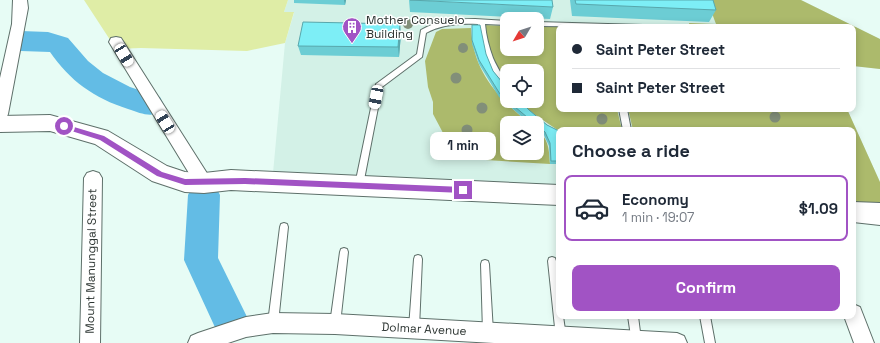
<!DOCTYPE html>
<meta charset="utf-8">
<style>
:root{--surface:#fff;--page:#f6f6f7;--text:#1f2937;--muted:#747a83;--line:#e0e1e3;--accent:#a153c4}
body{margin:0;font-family:"Space Grotesk",sans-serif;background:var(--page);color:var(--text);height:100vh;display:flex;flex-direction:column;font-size:15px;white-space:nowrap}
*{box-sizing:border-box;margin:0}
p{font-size:13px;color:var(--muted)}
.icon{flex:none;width:22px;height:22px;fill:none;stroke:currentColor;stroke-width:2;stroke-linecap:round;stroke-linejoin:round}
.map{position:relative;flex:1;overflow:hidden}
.side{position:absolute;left:556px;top:127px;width:300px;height:192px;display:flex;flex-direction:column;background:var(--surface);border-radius:8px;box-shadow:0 2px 10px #0003}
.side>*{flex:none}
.banner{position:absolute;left:556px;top:24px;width:300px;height:88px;border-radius:8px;box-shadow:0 2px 10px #0003;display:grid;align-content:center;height:88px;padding:0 16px;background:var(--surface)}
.needle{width:26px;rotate:231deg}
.tools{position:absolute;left:500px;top:12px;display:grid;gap:8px}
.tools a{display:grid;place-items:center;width:44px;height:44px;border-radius:8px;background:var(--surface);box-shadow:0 2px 10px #0003;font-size:20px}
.end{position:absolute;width:18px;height:18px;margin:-9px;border:5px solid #a153c4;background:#fff;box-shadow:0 0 0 2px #fff}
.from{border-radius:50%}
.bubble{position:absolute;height:28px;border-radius:8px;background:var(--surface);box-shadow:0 2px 10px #0003;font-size:13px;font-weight:700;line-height:28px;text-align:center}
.car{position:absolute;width:12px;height:24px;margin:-12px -6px;border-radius:5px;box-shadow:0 0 3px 1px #0007;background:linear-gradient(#fff 24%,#345 0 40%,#fff 0 76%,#345 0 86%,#fff 0)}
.banner b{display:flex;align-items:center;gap:14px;height:38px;font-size:15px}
.banner b+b{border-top:1px solid var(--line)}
.banner i{width:10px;height:10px;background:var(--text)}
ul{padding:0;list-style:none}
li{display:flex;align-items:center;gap:12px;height:66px;margin:0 8px 6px;padding:0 8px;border:2px solid transparent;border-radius:8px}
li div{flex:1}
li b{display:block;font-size:15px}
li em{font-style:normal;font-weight:700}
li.current{border-color:var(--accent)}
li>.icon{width:36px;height:36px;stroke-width:1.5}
h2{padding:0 16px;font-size:18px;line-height:48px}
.action{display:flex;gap:8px;margin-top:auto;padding:8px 16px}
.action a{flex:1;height:46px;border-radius:8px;background:var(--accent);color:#fff;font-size:16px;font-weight:700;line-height:46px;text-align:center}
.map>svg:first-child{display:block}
.built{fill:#d3f1e7;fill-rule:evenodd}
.green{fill:#dfeda6}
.forest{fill:#acba6c}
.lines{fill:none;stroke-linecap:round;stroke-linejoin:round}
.river{fill:#63bce5;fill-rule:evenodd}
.lane-casing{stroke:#5e706a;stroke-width:2}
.street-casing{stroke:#5e706a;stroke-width:2}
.secondary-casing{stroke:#5e706a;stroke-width:2}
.lane{fill:#fff;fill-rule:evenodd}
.street{fill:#fff;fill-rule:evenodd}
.secondary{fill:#fff;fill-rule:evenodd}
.tree{fill:#828f79}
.wall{fill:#6ccdd4}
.shaded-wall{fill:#58a7ac}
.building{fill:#7deef6;stroke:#58a7ac}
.route{fill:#a153c4}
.labels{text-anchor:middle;stroke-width:3;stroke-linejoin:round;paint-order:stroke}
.poi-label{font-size:12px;fill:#2d3532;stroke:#fff;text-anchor:start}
.street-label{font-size:12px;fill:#2d3532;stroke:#fff}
</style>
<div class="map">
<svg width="880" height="343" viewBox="0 0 880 343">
<rect width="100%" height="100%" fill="#e7fcf5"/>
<path class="built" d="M288 0H801L880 39V69L853 66V27H559V109H847L880 182 853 130H559V189L273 173 285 43 294 13 284 12ZM507 19H537V49H507ZM507 71H537V101H507ZM507 123H537V153H507Z"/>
<path class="green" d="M84 0H288L284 12H294L285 43 247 51 141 48 116 49Z"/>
<path class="forest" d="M707 0H801L880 39V69L853 66V27H690L689 23 716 24Z
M484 25 507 26V49H537V27H559V109H617L622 130 559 131 531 112 521 101H537V71H507V86C492 67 488 49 484 25Z
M471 28C473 71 497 97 529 123H507V153H537V130C549 139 549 150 550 164L453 158 442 131 433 114V102L428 87 425 61 436 32 442 29Z
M628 109H847L880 182V204L853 202V130H633Z"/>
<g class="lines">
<path class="river" d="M21 31 48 32 68 38 88 61 103 73 130 87 160 97 164 105 160 113C148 117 140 113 128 109 94 98 70 81 50 52L21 51 12 48 8 41 12 34Z
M204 181 215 185 220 195 218 258 250 323 245 336 232 341 219 336 184 260 188 195 193 185Z"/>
<defs>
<path id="lane" d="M475 19 507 21V25L485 24C486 36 489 47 493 58 498 70 507 80 507 93 492 86 480 39 478 24 460 23 442 24 426 33L422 57 382 87 363 185 362 188 359 189 356 188 355 185 376 84 417 54 421 30C438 20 456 19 475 19Z
M537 22 643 25 646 27 537 26Z
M619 109H627L631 130H623Z
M284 223 287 224 288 227 278 323 276 326 273 328 270 326 268 323 280 227 281 224Z
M344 248 347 249 348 252 340 324 338 327 335 329 332 327 330 324 340 252 341 249Z
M418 255 421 256 422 259 419 328 417 331 414 333 411 331 409 328 414 259 415 256Z
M552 257 555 258 556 261 559 282V316H563L566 337 564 340 561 342 558 340 556 337 548 261 549 258Z
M485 260 488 261 489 264 493 332 491 335 488 337 485 335 483 332 481 264 482 261Z
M628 316H638L641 340 640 343H632Z
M700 316H710L715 343H705Z"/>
<path id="street" d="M13 0H27L28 8 8 114 6 119 0 120V78L12 24Z
M116 37 121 38 210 178 213 183 210 188 204 191 198 188 109 42 111 38Z
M93 171 99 173 102 178 100 343H80L84 178 87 173Z
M853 304 860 307 874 343H854L844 316H853Z
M273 313 335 314 677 333 684 336 687 343H494L335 334 273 333 246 337 228 343H188L191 336 198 333 246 317Z"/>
<path id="secondary" d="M50 115 108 131 167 166 185 172 204 173 231 170 559 185V205L231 190 204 193 185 192 152 181 95 144 50 131 0 132V116Z
M853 202 880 203V225L853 222Z"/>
</defs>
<use href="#lane" class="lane-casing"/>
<use href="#street" class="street-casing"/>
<use href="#secondary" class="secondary-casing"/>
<use href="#lane" class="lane"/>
<use href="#street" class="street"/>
<use href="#secondary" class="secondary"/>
</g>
<g class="tree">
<circle cx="408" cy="24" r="5"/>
<circle cx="463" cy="48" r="5"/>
<circle cx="456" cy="78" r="5.5"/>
<circle cx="482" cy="108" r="5.5"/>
<circle cx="775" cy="117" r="5.5"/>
<circle cx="602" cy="119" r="5.5"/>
<circle cx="467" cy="130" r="5.5"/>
</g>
<path class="wall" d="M294 0H346L345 5 294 3Z
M409 0 553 7 550 19 410 12Z
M570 0H713L716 10 709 22 572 16Z
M472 25 493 71 507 88V101H520L529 110 547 125 559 131V164H550L549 146 544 135 537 129V123H529L499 97 479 64 472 44Z
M401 34 399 57 301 55 298 46Z"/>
<path class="shaded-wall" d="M344 0H346L345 5Z
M400 24 401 34 399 57 398 47Z"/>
<path class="building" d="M410 0H552L553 7Z
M575 0H713L716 10 576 4Z
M303 22 400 24 398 47 298 46Z
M472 25H480L486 54 493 71 507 88V100L500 94 479 60 472 40Z
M508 101H520L529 110 547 125 559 131V161H551L550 143 545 132 537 125V123H534Z"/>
<path class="route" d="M64 124 104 136 162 172 185 179 245 178 463 187 467 190 463 193 245 184 185 185 157 176 100 140 62 128V125Z"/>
<defs>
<symbol id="building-pin" viewBox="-11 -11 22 30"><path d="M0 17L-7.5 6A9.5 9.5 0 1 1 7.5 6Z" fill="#a153c4" stroke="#fff"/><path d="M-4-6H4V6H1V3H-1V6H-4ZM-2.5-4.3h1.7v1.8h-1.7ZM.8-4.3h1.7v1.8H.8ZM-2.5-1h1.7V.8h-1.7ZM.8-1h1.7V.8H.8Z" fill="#fff"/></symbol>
</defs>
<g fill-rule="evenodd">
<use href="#building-pin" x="341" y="16" width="22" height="30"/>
</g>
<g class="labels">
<g class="poi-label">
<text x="366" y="24">Mother Consuelo<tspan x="366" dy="14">Building</tspan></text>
</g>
<g class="street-label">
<text transform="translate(91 261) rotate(-89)" y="4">Mount Manunggal Street</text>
<text transform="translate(424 329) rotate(3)" y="4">Dolmar Avenue</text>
</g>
</g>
</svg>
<div class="tools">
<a><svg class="needle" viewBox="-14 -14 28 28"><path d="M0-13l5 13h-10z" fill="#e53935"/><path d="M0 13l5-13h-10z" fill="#747a83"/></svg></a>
<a><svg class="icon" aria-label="locate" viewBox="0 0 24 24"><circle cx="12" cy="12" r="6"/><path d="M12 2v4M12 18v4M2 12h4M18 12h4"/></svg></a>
<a><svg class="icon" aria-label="layers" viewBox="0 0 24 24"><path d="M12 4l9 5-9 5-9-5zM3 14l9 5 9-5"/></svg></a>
</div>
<i class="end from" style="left:64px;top:126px"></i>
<i class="end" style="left:463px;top:190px"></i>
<div class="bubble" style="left:430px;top:132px;width:66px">1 min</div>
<i class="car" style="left:124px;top:55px;rotate:149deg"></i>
<i class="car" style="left:376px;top:97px;rotate:191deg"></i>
<i class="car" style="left:165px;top:122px;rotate:328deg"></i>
<div class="banner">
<b><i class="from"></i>Saint Peter Street</b>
<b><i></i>Saint Peter Street</b>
</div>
<section class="side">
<h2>Choose a ride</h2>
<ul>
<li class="current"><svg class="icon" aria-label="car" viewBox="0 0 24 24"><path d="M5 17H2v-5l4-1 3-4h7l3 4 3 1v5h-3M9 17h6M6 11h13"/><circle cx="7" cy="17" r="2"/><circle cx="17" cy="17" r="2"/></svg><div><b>Economy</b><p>1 min · 19:07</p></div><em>$1.09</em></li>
</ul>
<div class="action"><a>Confirm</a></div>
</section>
</div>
